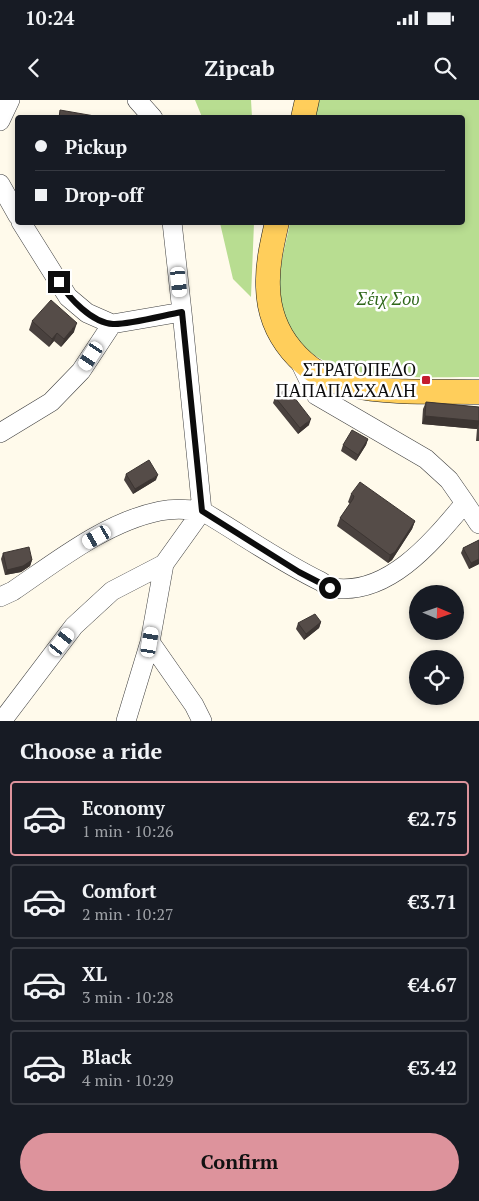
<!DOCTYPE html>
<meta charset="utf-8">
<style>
:root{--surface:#171b24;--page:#242831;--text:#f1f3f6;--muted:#9ea1a6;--line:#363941;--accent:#dd939c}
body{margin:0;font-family:"PT Serif",serif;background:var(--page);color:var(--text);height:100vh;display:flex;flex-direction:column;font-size:19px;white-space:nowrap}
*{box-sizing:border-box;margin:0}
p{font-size:16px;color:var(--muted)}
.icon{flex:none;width:28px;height:28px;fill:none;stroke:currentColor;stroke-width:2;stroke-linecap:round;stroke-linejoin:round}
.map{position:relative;height:621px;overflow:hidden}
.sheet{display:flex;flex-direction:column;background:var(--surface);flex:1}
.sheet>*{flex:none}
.guide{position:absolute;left:15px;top:15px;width:450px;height:110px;border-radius:5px;box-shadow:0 2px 8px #0003;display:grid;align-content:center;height:110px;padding:0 20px;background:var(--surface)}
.needle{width:32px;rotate:92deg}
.buttons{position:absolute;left:409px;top:485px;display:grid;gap:10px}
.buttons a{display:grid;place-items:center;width:55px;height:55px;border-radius:50%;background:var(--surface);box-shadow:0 2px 8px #0003;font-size:25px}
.end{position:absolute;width:22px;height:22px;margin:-11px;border:6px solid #0c0c0c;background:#fff;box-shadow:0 0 0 2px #fff}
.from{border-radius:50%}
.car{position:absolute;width:15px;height:30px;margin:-15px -8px;border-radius:6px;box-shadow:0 0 4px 1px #0007;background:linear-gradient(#fff 24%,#345 0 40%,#fff 0 76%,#345 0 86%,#fff 0)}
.guide b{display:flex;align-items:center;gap:18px;height:48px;font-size:19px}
.guide b+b{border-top:1px solid var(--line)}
.guide i{width:12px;height:12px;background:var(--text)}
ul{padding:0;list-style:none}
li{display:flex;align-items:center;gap:15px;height:75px;margin:0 10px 8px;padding:0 10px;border:2px solid var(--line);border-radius:5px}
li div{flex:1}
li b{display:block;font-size:19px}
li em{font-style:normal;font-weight:700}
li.current{border-color:var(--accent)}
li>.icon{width:45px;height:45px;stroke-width:1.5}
h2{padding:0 20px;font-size:22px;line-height:60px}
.cta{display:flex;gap:10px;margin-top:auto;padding:10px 20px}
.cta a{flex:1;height:58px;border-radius:30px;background:var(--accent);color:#111;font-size:20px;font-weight:700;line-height:58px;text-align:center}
.status{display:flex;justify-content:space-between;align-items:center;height:35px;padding:0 25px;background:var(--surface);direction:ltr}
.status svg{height:14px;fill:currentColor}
header{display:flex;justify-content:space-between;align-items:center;height:65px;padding:0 20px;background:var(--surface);font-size:22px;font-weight:700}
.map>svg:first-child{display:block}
.forest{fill:#b8dd91}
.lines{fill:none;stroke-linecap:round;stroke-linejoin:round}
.minor-casing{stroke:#3f3f3f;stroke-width:20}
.major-casing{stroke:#1d1d1d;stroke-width:25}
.minor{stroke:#fff;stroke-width:19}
.major{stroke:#ffce5b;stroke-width:24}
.wall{fill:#49413e}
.shaded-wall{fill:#3c3532}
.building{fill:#554c48;stroke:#3c3532}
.route{stroke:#0c0c0c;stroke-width:6}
.poi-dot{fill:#c41d2e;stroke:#fff;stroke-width:2}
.labels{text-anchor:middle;stroke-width:5;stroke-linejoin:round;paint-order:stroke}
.park-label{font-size:18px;font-style:italic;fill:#2e6719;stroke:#fff}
.poi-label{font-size:18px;fill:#0c0c0c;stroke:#fff;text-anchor:end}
</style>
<div class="status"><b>10:24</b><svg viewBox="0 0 49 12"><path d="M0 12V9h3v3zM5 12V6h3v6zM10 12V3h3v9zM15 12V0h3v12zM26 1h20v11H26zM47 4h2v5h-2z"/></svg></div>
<header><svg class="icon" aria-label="back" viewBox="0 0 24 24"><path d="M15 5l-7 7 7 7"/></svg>Zipcab<svg class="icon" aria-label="search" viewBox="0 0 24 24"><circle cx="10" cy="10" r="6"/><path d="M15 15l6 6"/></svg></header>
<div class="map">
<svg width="479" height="621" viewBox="0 0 479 621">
<rect width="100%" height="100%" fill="#fffaeb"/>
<path class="forest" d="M195 0H251L252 17H202Z
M318 0H479V277C406 276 288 292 280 191 278 168 286 144 290 123L462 122V18L314 17Z
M220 123H254L251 197 233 179Z"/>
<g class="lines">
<defs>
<path id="minor" d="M137 0 153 18
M0 21 10 0
M0 84 18 116
M21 122 68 197 87 213 112 224
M172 122 182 212
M0 333 51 302 81 271 112 224 182 212 202 411C241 434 279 461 320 481 324 483 328 488 333 488 389 496 433 441 465 403L449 380 426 359 316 295 299 260
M465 403 479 424
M0 497 13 491C57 461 106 422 160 411 174 408 188 409 202 411L164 464 112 491 74 526 2 621
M150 542 194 605 202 621
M126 621 150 542 164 464"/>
<path id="major" d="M303 18 307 0
M277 122C272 144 267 165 268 187 269 235 303 275 349 285 391 294 437 291 479 292"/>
</defs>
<use href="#minor" class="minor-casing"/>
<use href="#major" class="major-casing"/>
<use href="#minor" class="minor"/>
<use href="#major" class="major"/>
</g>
<path class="wall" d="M32 221 74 232 61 247 54 241 49 247 29 230Z
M275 297 309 325 298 334 273 303Z
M426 302 479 307V341H476L477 329 422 324 423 309Z
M368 339 366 345 356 361 341 351 343 345Z
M126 374 156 380 133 394 124 380Z
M351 394 415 421 412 429 392 460 388 463 337 426 340 418 350 404 348 402Z
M479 440V464L469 469 461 453 463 448Z
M3 453 32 460 30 466 21 472 5 475 1 459Z
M321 522 319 528 304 540 296 529 298 523Z"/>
<path class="shaded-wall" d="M77 223 74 232 61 247 64 239Z
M57 233 54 241 49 247 52 239Z
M425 316 479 321V324L477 329 422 324Z
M311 319 309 325 298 334 300 328Z
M368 339 366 345 356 361 358 355Z
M158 375 156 380 133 394 135 389Z
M415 421 412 429 392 460 388 463 390 455Z
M479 459V464L469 469 471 463Z
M32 460 30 466 21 472 5 475 7 470Z
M321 522 319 528 304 540 306 534Z"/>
<path class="building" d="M60 10 106 18H59Z
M51 200 77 223 64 239 57 233 52 239 32 221Z
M287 288 311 319 300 328 275 297Z
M426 302 479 307V321L425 316Z
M352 330 368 339 358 355 343 345Z
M149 360 158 375 135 389 126 374Z
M360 382 415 421 395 452 390 455 340 418 353 399 354 396 351 394Z
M479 440V459L471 463 463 448Z
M29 447 32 460 23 466 7 470 3 453Z
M315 514 321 522 306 534 298 523Z"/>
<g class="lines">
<path class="route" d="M59 182C69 198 92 223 113 224 128 225 165 215 182 212L202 411 299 472 330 488"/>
</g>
<rect class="poi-dot" x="421" y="275" width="10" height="10" rx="2.5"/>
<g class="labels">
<g class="park-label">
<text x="388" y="205">Σέιχ Σου</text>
</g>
<g class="poi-label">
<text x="416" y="276">ΣΤΡΑΤΟΠΕΔΟ<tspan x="416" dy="21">ΠΑΠΑΠΑΣΧΑΛΗ</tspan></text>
</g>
</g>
</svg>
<div class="buttons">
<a><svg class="needle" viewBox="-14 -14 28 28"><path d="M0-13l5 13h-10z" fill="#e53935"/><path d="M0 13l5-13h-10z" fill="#9ea1a6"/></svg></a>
<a><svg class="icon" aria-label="locate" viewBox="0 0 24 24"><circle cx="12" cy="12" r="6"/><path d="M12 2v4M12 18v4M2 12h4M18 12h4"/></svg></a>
</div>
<i class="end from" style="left:330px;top:488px"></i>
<i class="end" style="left:59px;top:182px"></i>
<i class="car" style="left:179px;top:182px;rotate:174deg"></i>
<i class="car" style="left:91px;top:256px;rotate:213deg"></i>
<i class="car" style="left:97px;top:437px;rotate:240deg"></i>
<i class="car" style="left:62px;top:542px;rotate:38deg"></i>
<i class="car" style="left:150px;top:542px;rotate:10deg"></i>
<div class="guide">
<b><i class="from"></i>Pickup</b>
<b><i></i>Drop-off</b>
</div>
</div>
<section class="sheet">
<h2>Choose a ride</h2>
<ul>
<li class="current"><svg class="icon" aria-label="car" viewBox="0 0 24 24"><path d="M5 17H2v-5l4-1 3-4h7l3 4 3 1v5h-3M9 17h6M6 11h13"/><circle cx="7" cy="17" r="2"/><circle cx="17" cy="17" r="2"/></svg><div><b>Economy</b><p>1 min · 10:26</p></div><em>€2.75</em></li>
<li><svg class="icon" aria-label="car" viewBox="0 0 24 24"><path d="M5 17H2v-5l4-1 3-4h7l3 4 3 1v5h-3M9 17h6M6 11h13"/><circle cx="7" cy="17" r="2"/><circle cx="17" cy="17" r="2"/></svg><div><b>Comfort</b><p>2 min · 10:27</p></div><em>€3.71</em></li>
<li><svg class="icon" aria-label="car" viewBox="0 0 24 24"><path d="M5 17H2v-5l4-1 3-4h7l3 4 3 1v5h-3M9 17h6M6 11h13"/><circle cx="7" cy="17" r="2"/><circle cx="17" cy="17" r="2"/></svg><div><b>XL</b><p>3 min · 10:28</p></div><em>€4.67</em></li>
<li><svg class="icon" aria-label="car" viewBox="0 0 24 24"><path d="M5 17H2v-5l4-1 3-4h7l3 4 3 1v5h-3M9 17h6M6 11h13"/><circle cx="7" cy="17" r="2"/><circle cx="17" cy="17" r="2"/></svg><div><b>Black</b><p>4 min · 10:29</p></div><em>€3.42</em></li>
</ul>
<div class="cta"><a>Confirm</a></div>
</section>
